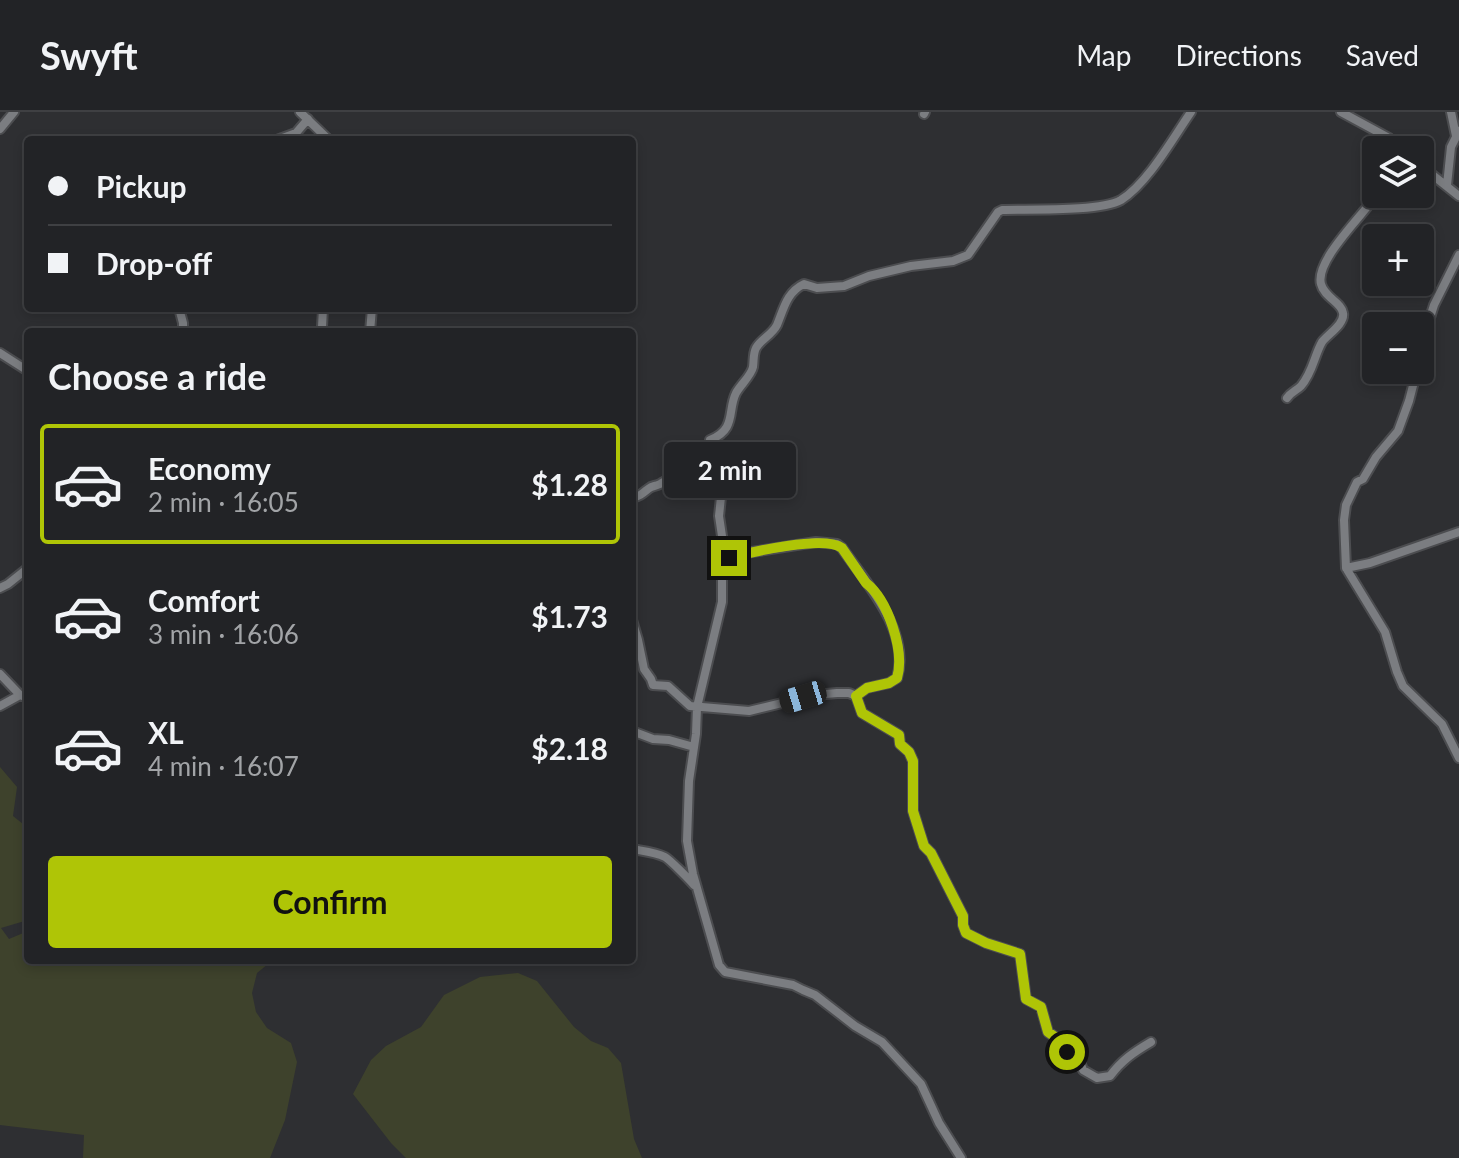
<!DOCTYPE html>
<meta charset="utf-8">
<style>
:root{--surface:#222326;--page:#2a2b2e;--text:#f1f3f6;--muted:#a2a4a7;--line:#3f4043;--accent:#afc506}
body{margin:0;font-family:Lato,sans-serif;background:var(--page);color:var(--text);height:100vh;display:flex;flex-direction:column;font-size:30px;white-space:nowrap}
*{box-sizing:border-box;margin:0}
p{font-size:26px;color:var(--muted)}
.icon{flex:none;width:44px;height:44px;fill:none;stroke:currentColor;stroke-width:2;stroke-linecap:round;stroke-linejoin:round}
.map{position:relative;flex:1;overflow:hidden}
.drawer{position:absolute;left:24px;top:216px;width:612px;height:636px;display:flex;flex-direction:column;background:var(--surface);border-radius:8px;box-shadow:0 4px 12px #0003,0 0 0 2px var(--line)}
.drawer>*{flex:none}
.top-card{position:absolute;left:24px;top:24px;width:612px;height:176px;border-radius:8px;box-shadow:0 4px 12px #0003,0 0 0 2px var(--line);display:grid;align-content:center;height:176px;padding:0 24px;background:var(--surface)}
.buttons{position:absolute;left:1362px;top:24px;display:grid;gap:16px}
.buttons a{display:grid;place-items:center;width:72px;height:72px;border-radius:8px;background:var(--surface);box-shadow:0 4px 12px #0003,0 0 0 2px var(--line);font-size:40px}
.end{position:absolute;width:36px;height:36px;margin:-18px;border:10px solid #afc506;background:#111;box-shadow:0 0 0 4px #111}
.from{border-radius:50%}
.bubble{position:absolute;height:56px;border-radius:8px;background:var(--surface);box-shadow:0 4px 12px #0003,0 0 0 2px var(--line);font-size:26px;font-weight:700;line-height:56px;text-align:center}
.car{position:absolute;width:24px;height:48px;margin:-24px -12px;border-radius:10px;box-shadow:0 0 6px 2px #0007;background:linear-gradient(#222 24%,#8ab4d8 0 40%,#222 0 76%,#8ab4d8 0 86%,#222 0)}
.top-card b{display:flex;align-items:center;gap:28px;height:76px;font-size:30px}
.top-card b+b{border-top:2px solid var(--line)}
.top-card i{width:20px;height:20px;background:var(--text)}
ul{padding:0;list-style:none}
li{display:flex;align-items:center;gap:24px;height:120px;margin:0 16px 12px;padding:0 8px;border:4px solid transparent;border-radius:8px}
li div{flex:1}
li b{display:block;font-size:30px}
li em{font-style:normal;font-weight:700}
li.active{border-color:var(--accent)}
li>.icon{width:72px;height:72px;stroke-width:1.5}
h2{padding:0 24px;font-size:36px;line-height:96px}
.primary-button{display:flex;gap:16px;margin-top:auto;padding:16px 24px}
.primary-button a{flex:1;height:92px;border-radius:8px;background:var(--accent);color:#111;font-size:32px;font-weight:700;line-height:92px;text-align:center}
header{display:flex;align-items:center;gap:48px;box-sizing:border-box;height:112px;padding:0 40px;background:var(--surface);border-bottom:2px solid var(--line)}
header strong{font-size:38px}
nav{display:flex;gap:44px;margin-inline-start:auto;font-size:28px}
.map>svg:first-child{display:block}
.green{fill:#3e422c}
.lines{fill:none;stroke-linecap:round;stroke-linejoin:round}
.street-casing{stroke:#4c4d50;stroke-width:12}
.street{stroke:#7b7d81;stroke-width:8}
.route{stroke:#afc506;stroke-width:10}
</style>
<header>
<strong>Swyft</strong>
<nav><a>Map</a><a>Directions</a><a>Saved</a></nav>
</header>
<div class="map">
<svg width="1459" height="1046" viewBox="0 0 1459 1046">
<rect width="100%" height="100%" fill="#2e2f32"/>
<path class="green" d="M0 655 17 675 13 704 28 716V808L1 816 9 827 28 819V848H182L183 851 226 853V848H273L257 861 252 881 256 900 267 916 291 931 297 950 285 1008 270 1046H83L84 1023 0 1013Z
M518 861 537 869 574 915 591 929 608 936 621 951 634 1027 642 1046H406L391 1031 353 982 371 948 386 934 421 915 444 883 480 865Z"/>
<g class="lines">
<defs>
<path id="street" d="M300 0 329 28
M1341 0 1389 26 1400 38
M1451 0 1456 24
M924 2 925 0
M0 17 14 0
M277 28 296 21 308 7
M1420 53 1459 84
M1447 73 1451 35 1459 19
M179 196 183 211V220
M319 220 322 215 323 196
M370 220 372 196
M0 241 28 259
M1420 247 1427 215 1434 193 1459 143
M1417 258 1409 289 1398 319 1376 345 1363 367 1357 370 1346 393 1344 408 1346 456 1385 520 1397 560 1403 574 1442 612 1459 646
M1287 286C1291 280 1296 279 1301 274 1313 260 1314 244 1322 230 1328 222 1345 212 1343 201 1342 191 1324 185 1321 172 1315 150 1358 108 1371 90L1376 81
M710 328C737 317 727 299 736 281 741 272 751 264 753 255 754 248 753 242 756 236 761 227 772 223 777 213 784 196 787 180 804 172L817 176 844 174 869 164 911 154 953 149 968 143 998 100 1002 98C1029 97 1100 100 1121 88 1148 71 1173 26 1191 0
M632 386C640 384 642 382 648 377 653 373 654 375 660 372 677 363 686 352 707 358L721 385 719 404 722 424V490L697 595 696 622 689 669 687 729 693 762 719 853 725 860 793 873 803 878 815 883 855 914 882 930 921 972 939 1011 961 1046
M723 453 729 446 752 440 816 430 837 432 842 436C866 471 911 519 897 566L889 571 867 576 856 584
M1346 456 1370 451 1459 420
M0 476 8 472 28 456
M632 508 638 528 644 557 651 567 653 573 668 574 690 594 749 599 815 583 837 581H849L856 584 862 601 899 623 900 632 909 640 913 649V699L924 734 931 741 963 804V813L966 821 986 831 1020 842 1026 887 1041 895 1048 920 1058 927 1061 936 1079 947 1083 958 1097 966 1110 964C1122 948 1134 940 1151 930
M0 562 20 583 28 586
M0 594 20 583
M632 619 653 627 669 628 694 635
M632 737C642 739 655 740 665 745 669 747 690 768 694 773"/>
</defs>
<use href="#street" class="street-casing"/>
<use href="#street" class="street"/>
</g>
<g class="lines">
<path class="route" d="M729 446C751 440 825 423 842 436L866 471C888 488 905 539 897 566L889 571 867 576 856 584 862 601 899 623 900 632 909 640 913 649V699L924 734 931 741 963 804V813L966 821 986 831 1020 842 1026 887 1041 895 1048 920 1058 927 1061 936 1067 940"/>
</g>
</svg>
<div class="buttons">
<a><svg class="icon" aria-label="layers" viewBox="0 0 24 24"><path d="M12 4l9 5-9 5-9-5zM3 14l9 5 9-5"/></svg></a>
<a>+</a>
<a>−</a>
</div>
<i class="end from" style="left:1067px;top:940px"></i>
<i class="end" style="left:729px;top:446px"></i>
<div class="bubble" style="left:664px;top:330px;width:132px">2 min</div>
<i class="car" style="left:803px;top:585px;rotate:253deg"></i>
<div class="top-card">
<b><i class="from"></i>Pickup</b>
<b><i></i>Drop-off</b>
</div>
<section class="drawer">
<h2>Choose a ride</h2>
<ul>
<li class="active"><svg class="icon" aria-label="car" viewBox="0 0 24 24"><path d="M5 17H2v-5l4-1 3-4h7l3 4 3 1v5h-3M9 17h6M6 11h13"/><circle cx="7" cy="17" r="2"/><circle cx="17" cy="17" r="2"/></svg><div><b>Economy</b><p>2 min · 16:05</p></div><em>$1.28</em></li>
<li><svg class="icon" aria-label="car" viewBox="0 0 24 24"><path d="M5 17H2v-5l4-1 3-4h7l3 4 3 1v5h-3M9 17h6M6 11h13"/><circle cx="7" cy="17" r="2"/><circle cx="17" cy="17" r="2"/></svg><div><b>Comfort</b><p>3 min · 16:06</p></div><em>$1.73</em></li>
<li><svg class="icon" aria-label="car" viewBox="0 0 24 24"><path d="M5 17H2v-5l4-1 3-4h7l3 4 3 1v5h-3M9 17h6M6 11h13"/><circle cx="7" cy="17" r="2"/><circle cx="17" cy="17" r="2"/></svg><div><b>XL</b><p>4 min · 16:07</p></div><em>$2.18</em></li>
</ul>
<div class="primary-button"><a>Confirm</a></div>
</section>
</div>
